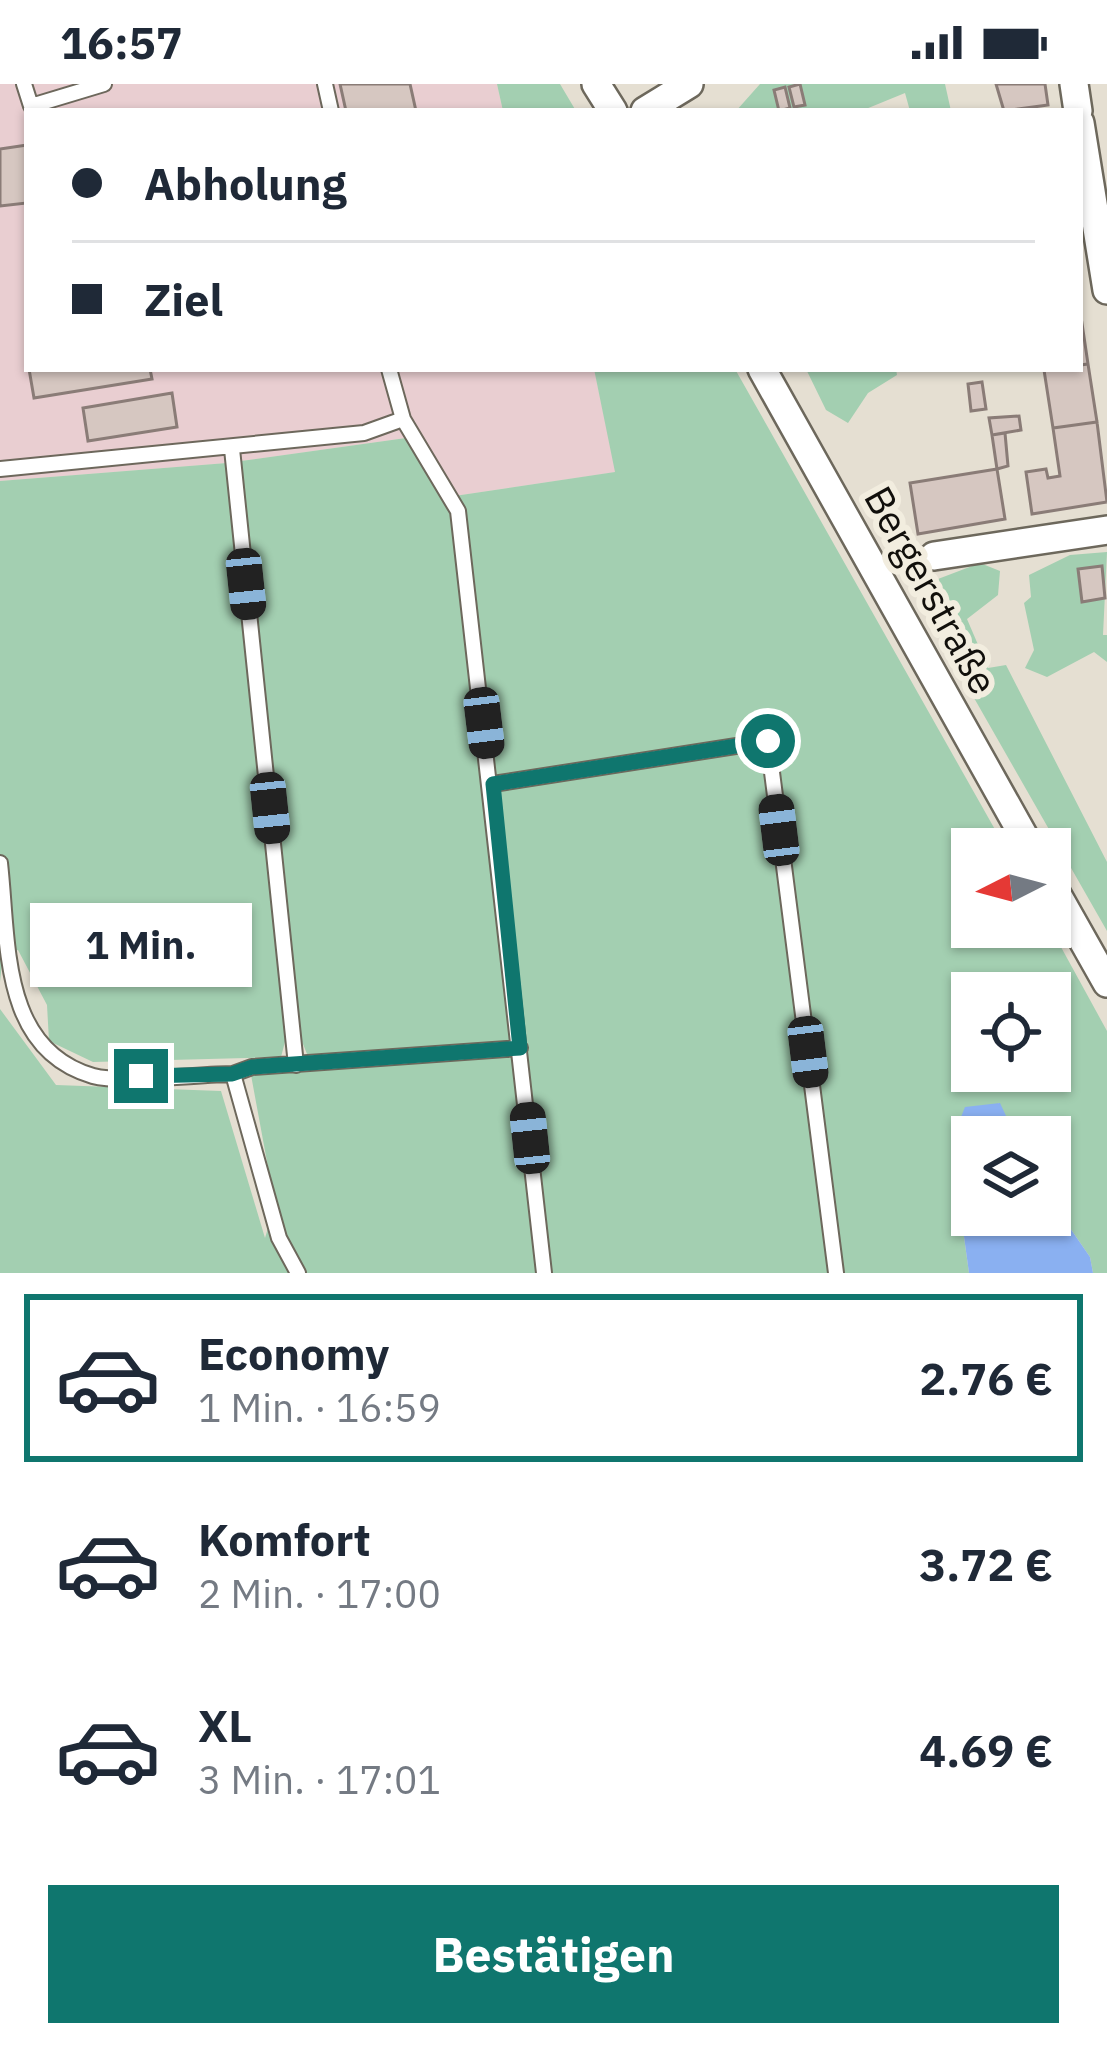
<!DOCTYPE html>
<html lang="de">
<meta charset="utf-8">
<style>
:root{--surface:#fff;--page:#f6f6f7;--text:#1f2937;--muted:#747a83;--line:#e0e1e3;--accent:#0f766e}
body{margin:0;font-family:"IBM Plex Sans",sans-serif;background:var(--page);color:var(--text);height:100vh;display:flex;flex-direction:column;font-size:45px;white-space:nowrap}
*{box-sizing:border-box;margin:0}
p{font-size:39px;color:var(--muted)}
.icon{flex:none;width:66px;height:66px;fill:none;stroke:currentColor;stroke-width:2;stroke-linecap:round;stroke-linejoin:round}
.map{position:relative;height:1189px;overflow:hidden}
.panel{display:flex;flex-direction:column;background:var(--surface);flex:1}
.panel>*{flex:none}
.guide{position:absolute;left:24px;top:24px;width:1059px;height:264px;border-radius:0px;box-shadow:0 3px 9px #0004;display:grid;align-content:center;height:264px;padding:0 48px;background:var(--surface)}
.needle{width:78px;rotate:264deg}
.fabs{position:absolute;left:951px;top:744px;display:grid;gap:24px}
.fabs a{display:grid;place-items:center;width:120px;height:120px;border-radius:0px;background:var(--surface);box-shadow:0 3px 9px #0004;font-size:60px}
.end{position:absolute;width:54px;height:54px;margin:-27px;border:15px solid #0f766e;background:#fff;box-shadow:0 0 0 6px #fff}
.from{border-radius:50%}
.bubble{position:absolute;height:84px;border-radius:0px;background:var(--surface);box-shadow:0 3px 9px #0004;font-size:39px;font-weight:800;line-height:84px;text-align:center}
.car{position:absolute;width:36px;height:72px;margin:-36px -18px;border-radius:15px;box-shadow:0 0 9px 3px #0007;background:linear-gradient(#222 24%,#8ab4d8 0 40%,#222 0 76%,#8ab4d8 0 86%,#222 0)}
.guide b{display:flex;align-items:center;gap:42px;height:114px;font-size:45px}
.guide b+b{border-top:3px solid var(--line)}
.guide i{width:30px;height:30px;background:var(--text)}
ul{padding:21px 0 0;list-style:none}
li{display:flex;align-items:center;gap:36px;height:168px;margin:0 24px 18px;padding:0 24px;border:6px solid transparent;border-radius:0px}
li div{flex:1}
li b{display:block;font-size:45px}
li em{font-style:normal;font-weight:800}
li.active{border-color:var(--accent)}
li>.icon{width:108px;height:108px;stroke-width:1.5}
.cta{display:flex;gap:24px;margin-top:auto;padding:24px 48px}
.cta a{flex:1;height:138px;border-radius:0px;background:var(--accent);color:#fff;font-size:48px;font-weight:800;line-height:138px;text-align:center}
.status{display:flex;justify-content:space-between;align-items:center;height:84px;padding:0 60px;background:var(--surface);direction:ltr}
.status svg{height:33px;fill:currentColor}
.map>svg:first-child{display:block}
.commercial{fill:#e9ced1}
.green{fill:#a3cfb1;fill-rule:evenodd}
.water{fill:#8ab0f1}
.building{fill:#d6c7c1;stroke:#8a7c77;stroke-width:3}
.lines{fill:none;stroke-linecap:round;stroke-linejoin:round}
.service-casing{stroke:#6d685c;stroke-width:18}
.minor-casing{stroke:#6d685c;stroke-width:32}
.service{stroke:#fff;stroke-width:14}
.minor{stroke:#fff;stroke-width:27}
.route{stroke:#0f766e;stroke-width:15}
.labels{text-anchor:middle;stroke-width:12;stroke-linejoin:round;paint-order:stroke}
.street-label{font-size:39px;fill:#110f0b;stroke:#f2eddf}
</style>
<div class="status"><b>16:57</b><svg viewBox="0 0 49 12"><path d="M0 12V9h3v3zM5 12V6h3v6zM10 12V3h3v9zM15 12V0h3v12zM26 1h20v11H26zM47 4h2v5h-2z"/></svg></div>
<div class="map">
<svg width="1107" height="1189" viewBox="0 0 1107 1189">
<rect width="100%" height="100%" fill="#e5dfd2"/>
<path class="commercial" d="M0 0H497L503 27H27V285H594L616 388 441 414 406 354 227 379 0 397Z"/>
<path class="green" d="M497 0H560L576 27H503Z
M760 0H945L951 27H910L905 9 861 27H736Z
M594 285H735L1006 765H972V843H1050L1107 947V1189H1093L1090 1173 1050 1115V1053H1016L999 1019 951 1058 969 1189H0V925L56 1001 221 1007 265 1154 275 1121 251 991 313 985 301 955 241 377 406 354 441 414 615 388ZM972 909H1050V987H972Z
M806 285H896L897 291 868 309 848 339 826 326Z
M227 379 287 950 281 973 93 978 49 957 47 921 18 866 3 869 0 898V397Z
M1107 468 1103 551H1107V578L1094 568 1047 593 1025 584 1034 566 1024 519 1031 513 1029 491 1070 471Z
M980 479 1000 487 998 511 967 535 988 584 1006 581 1107 778V847L921 521 917 503Z"/>
<path class="water" d="M1000 1019 1016 1053H972V1131H1050V1115L1090 1173 1093 1189H969L951 1058 965 1023Z"/>
<path class="building" d="M340 0H410L416 27H346Z
M800 0 805 21 794 23 789 3Z
M996 0H1045L1048 21 1004 27Z
M785 3 790 24 779 27 774 6Z
M27 61V119L0 122V65Z
M1080 226 1088 280 1080 281Z
M1088 280 1097 338 1053 344 1044 286Z
M29 285H150L152 295 34 314Z
M982 298 986 325 971 327 968 300Z
M172 309 177 343 88 357 83 324Z
M1019 332 1021 346 992 351 989 334Z
M1097 338 1107 418 1032 430 1026 388 1046 385 1048 394 1060 392 1053 344Z
M1005 349 1008 382 997 385 992 351Z
M997 385 1005 435 918 450 910 399Z
M1102 482 1105 514 1082 518 1078 485Z"/>
<g class="lines">
<defs>
<path id="service" d="M24 0 31 22 104 0
M325 0 331 27
M389 285 403 335 458 427 544 1189
M232 365 296 981
M0 385 364 349 403 335
M493 700 768 657 836 1189
M0 779C9 858 0 965 93 992 122 1000 199 990 233 990L252 983 520 964
M233 990 279 1154 298 1189"/>
<path id="minor" d="M596 0 613 27
M1074 0 1078 27
M645 27 689 0
M1080 39 1107 206
M762 285 1031 765
M934 472 1107 446
M1050 798 1107 899"/>
</defs>
<use href="#service" class="service-casing"/>
<use href="#minor" class="minor-casing"/>
<use href="#service" class="service"/>
<use href="#minor" class="minor"/>
</g>
<g class="lines">
<path class="route" d="M141 992 232 990 252 983 520 964 493 700 768 657"/>
</g>
<g class="labels">
<g class="street-label">
<text transform="translate(931 506) rotate(61)" y="14">Bergerstraße</text>
</g>
</g>
</svg>
<div class="fabs">
<a><svg class="needle" viewBox="-14 -14 28 28"><path d="M0-13l5 13h-10z" fill="#e53935"/><path d="M0 13l5-13h-10z" fill="#747a83"/></svg></a>
<a><svg class="icon" aria-label="locate" viewBox="0 0 24 24"><circle cx="12" cy="12" r="6"/><path d="M12 2v4M12 18v4M2 12h4M18 12h4"/></svg></a>
<a><svg class="icon" aria-label="layers" viewBox="0 0 24 24"><path d="M12 4l9 5-9 5-9-5zM3 14l9 5 9-5"/></svg></a>
</div>
<i class="end from" style="left:768px;top:657px"></i>
<i class="end" style="left:141px;top:992px"></i>
<div class="bubble" style="left:30px;top:819px;width:222px">1 Min.</div>
<i class="car" style="left:246px;top:500px;rotate:174deg"></i>
<i class="car" style="left:484px;top:639px;rotate:173deg"></i>
<i class="car" style="left:270px;top:724px;rotate:174deg"></i>
<i class="car" style="left:779px;top:746px;rotate:353deg"></i>
<i class="car" style="left:808px;top:968px;rotate:173deg"></i>
<i class="car" style="left:530px;top:1054px;rotate:354deg"></i>
<div class="guide">
<b><i class="from"></i>Abholung</b>
<b><i></i>Ziel</b>
</div>
</div>
<section class="panel">
<ul>
<li class="active"><svg class="icon" aria-label="car" viewBox="0 0 24 24"><path d="M5 17H2v-5l4-1 3-4h7l3 4 3 1v5h-3M9 17h6M6 11h13"/><circle cx="7" cy="17" r="2"/><circle cx="17" cy="17" r="2"/></svg><div><b>Economy</b><p>1 Min. · 16:59</p></div><em>2.76 €</em></li>
<li><svg class="icon" aria-label="car" viewBox="0 0 24 24"><path d="M5 17H2v-5l4-1 3-4h7l3 4 3 1v5h-3M9 17h6M6 11h13"/><circle cx="7" cy="17" r="2"/><circle cx="17" cy="17" r="2"/></svg><div><b>Komfort</b><p>2 Min. · 17:00</p></div><em>3.72 €</em></li>
<li><svg class="icon" aria-label="car" viewBox="0 0 24 24"><path d="M5 17H2v-5l4-1 3-4h7l3 4 3 1v5h-3M9 17h6M6 11h13"/><circle cx="7" cy="17" r="2"/><circle cx="17" cy="17" r="2"/></svg><div><b>XL</b><p>3 Min. · 17:01</p></div><em>4.69 €</em></li>
</ul>
<div class="cta"><a>Bestätigen</a></div>
</section>
